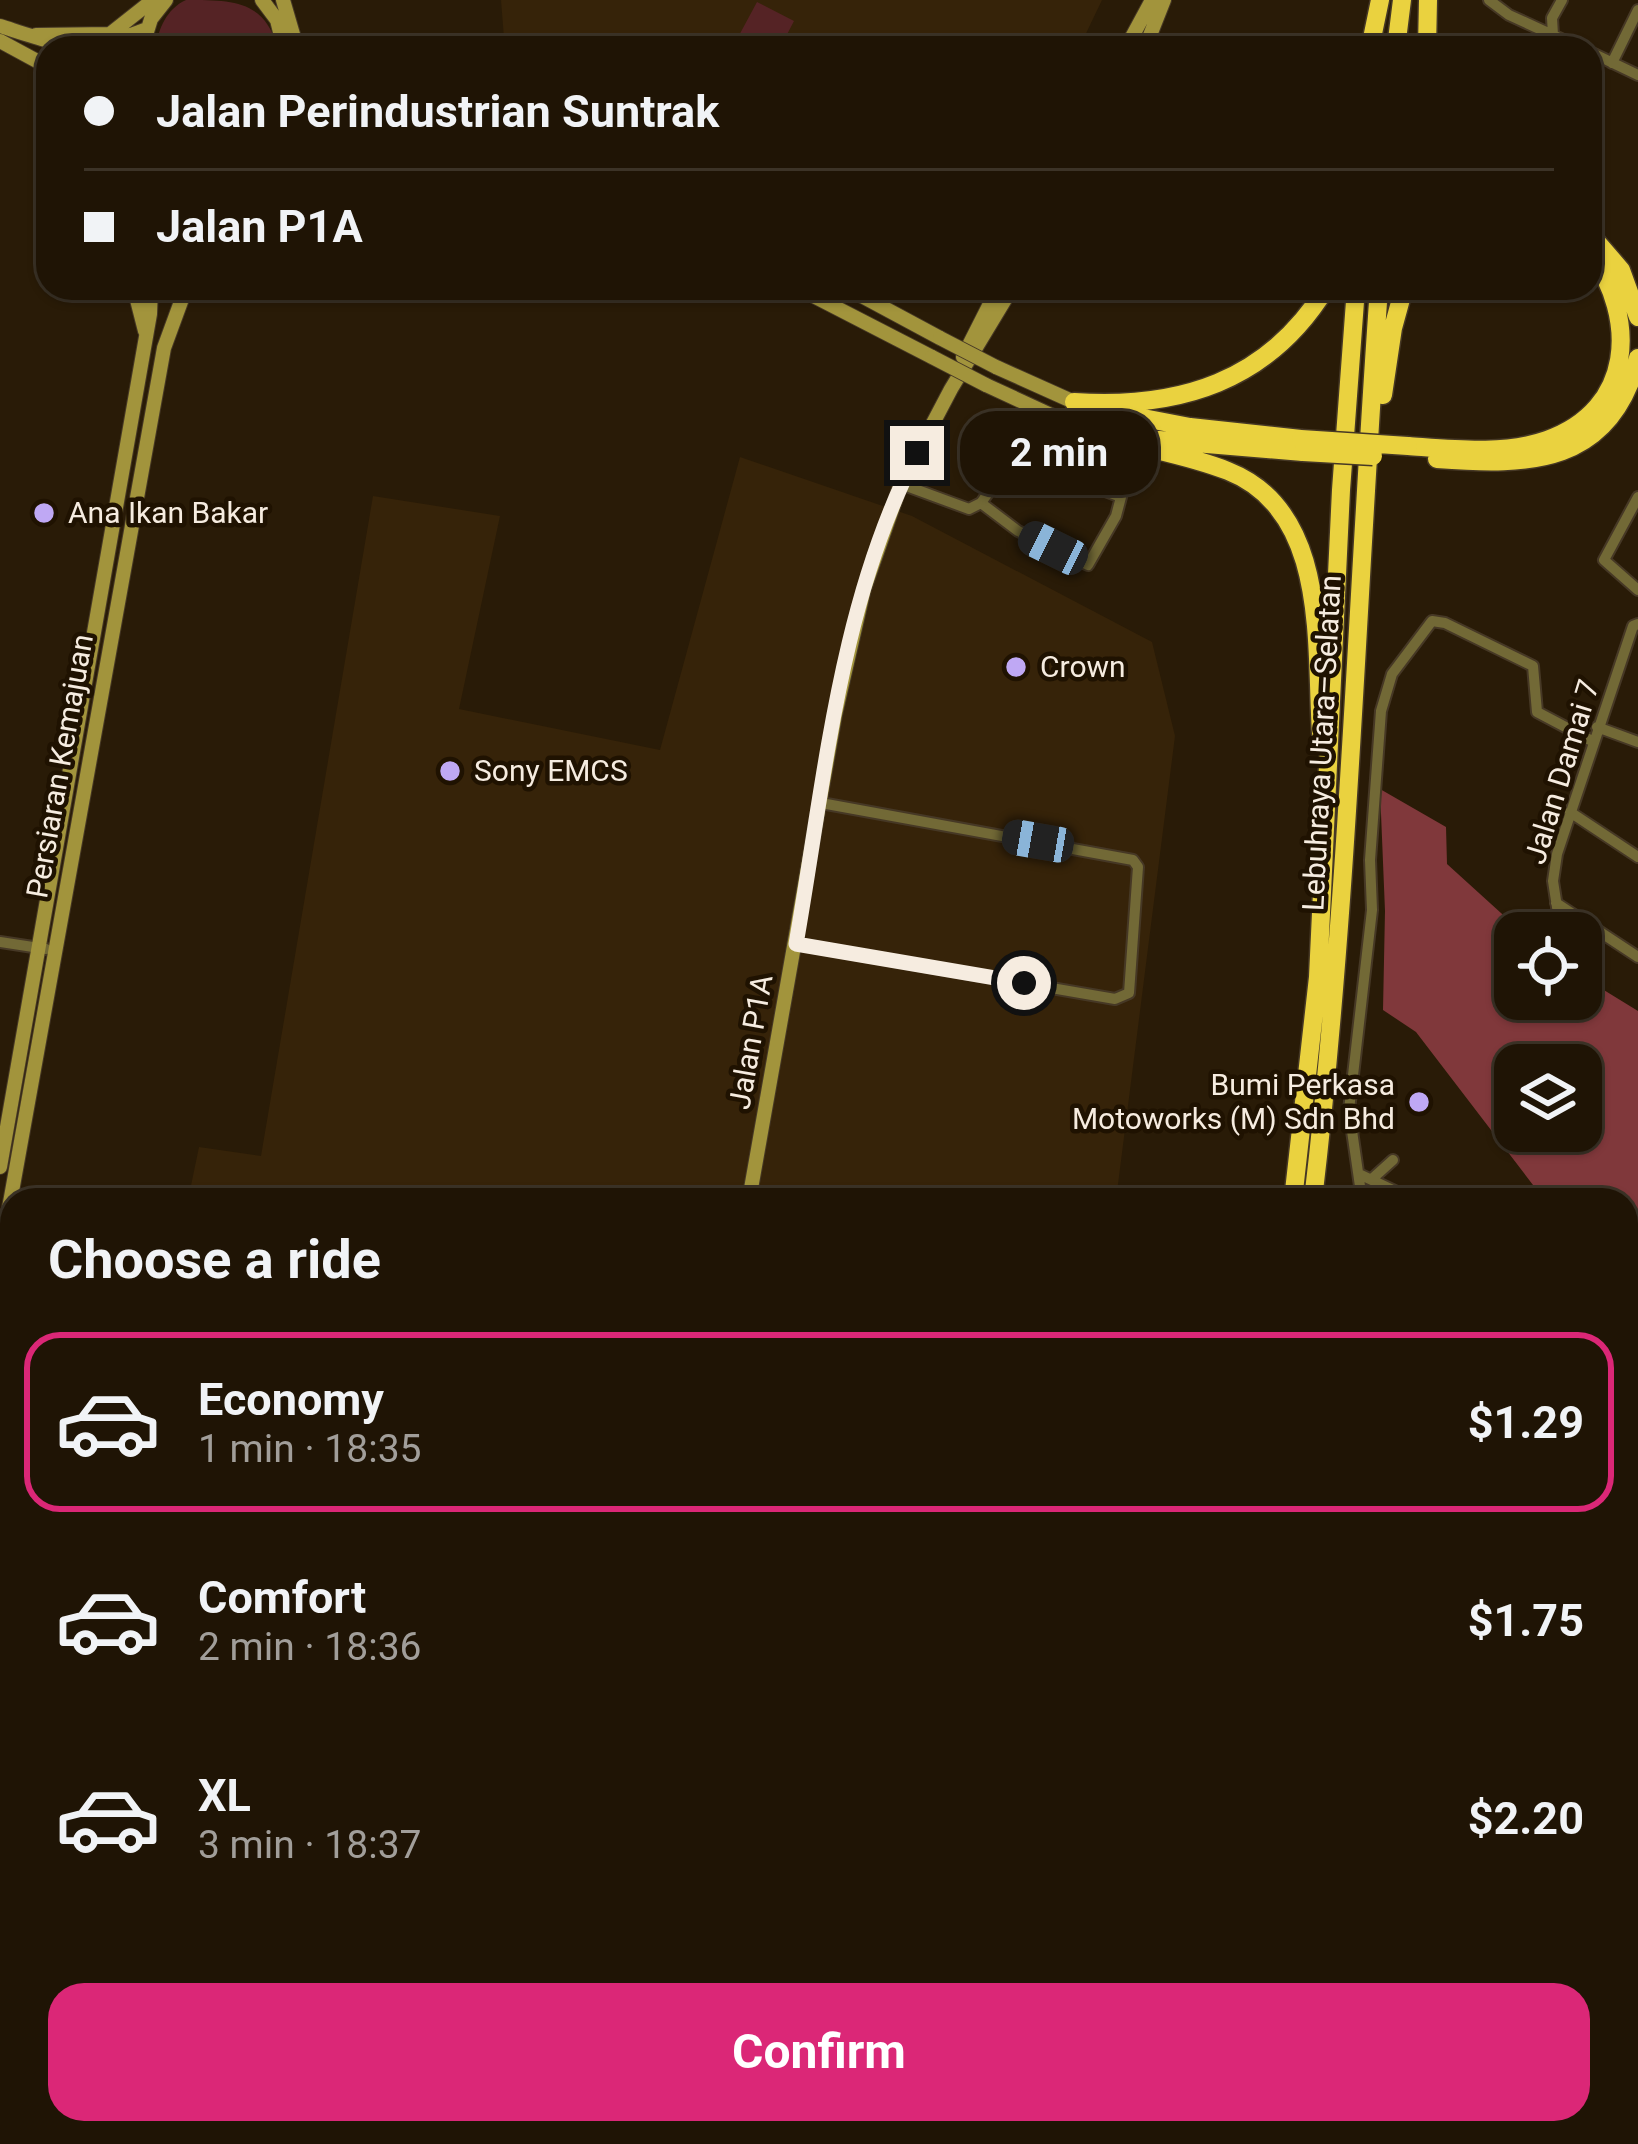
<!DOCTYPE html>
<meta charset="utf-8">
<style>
:root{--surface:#1f1405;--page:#271d0f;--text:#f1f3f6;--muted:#a19e9a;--line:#3c3327;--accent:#db2777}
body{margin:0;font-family:Roboto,sans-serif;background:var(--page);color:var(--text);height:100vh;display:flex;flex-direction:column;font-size:45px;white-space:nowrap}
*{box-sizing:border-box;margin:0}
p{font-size:39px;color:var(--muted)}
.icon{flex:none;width:66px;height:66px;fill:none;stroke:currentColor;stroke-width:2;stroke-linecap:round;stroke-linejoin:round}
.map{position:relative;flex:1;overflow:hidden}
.side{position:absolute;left:0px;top:1188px;width:1638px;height:957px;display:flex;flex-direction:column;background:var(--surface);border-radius:36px 36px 0 0;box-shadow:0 3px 9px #0004,0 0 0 3px var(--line)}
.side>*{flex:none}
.guide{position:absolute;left:36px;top:36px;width:1566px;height:264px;border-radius:36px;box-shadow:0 3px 9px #0004,0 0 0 3px var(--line);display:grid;align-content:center;height:264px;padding:0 48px;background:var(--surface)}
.controls{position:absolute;left:1494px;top:912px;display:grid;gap:24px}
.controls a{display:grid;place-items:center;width:108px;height:108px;border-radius:24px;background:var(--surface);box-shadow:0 3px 9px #0004,0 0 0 3px var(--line);font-size:60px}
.end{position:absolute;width:54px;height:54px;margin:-27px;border:15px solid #f6ece0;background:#111;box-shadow:0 0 0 6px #111}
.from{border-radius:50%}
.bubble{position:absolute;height:84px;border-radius:36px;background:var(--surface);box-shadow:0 3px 9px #0004,0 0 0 3px var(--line);font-size:39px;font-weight:700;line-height:84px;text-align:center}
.car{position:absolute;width:36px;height:72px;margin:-36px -18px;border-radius:15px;box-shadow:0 0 9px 3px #0007;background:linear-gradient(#222 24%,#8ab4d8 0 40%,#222 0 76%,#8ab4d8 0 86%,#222 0)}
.guide b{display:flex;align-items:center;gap:42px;height:114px;font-size:45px}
.guide b+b{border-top:3px solid var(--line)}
.guide i{width:30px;height:30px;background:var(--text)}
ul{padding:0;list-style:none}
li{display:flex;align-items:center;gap:36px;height:180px;margin:0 24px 18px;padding:0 24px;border:6px solid transparent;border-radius:36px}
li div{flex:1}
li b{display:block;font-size:45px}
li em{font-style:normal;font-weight:700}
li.active{border-color:var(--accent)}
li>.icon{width:108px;height:108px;stroke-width:1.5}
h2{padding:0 48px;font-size:54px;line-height:144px}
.primary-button{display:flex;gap:24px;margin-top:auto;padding:24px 48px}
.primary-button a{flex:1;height:138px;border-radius:36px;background:var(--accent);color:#fff;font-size:48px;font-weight:700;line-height:138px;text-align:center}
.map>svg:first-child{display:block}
.built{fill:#362309}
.green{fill:#552325}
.forest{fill:#80383b;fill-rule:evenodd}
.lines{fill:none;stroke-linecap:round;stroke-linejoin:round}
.street-casing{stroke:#463825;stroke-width:14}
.secondary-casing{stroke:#463825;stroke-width:16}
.primary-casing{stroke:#463825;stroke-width:20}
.highway-casing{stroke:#463825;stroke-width:21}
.street{stroke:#726936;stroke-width:10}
.secondary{stroke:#a2943c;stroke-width:14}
.primary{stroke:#c7b43f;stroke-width:16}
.highway{stroke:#ead23f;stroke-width:18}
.secondary-bridge-casing{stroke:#463825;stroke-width:16;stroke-linecap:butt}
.highway-bridge-casing{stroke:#463825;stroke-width:21;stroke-linecap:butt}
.secondary-bridge{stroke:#a2943c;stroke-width:14}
.highway-bridge{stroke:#ead23f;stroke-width:18}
.route{stroke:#f6ece0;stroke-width:15}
.poi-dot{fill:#bfa8f4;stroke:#1f1201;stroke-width:4.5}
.labels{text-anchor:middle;stroke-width:9;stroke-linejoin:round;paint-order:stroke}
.poi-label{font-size:30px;fill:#f6ece0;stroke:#1f1201;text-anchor:start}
.street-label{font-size:30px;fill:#f6ece0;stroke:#1f1201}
</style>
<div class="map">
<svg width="1638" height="2144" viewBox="0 0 1638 2144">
<rect width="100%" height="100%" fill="#291b07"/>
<path class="built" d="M501 0H1102L1079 48H544L504 38Z
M740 457 912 516 1152 642 1175 736 1116 1200H188L199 1147 261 1156 373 496 500 516 459 709 660 750Z
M1638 1742V1843L1626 1836V1765Z
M1626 1947 1638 1953V2144H1441V2133H1626Z
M12 2059V2133H892L887 2144H6Z
M1311 2133H1411V2144H1307Z"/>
<path class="green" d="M186 0C233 0 264 0 278 48H155C159 29 166 9 186 0Z
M757 2 794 21 780 48H749L736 41Z
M1626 1847 1638 1854V1924L1626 1918Z"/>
<path class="forest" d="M1380 789 1446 827 1447 864 1523 933H1515V999H1581V976L1638 1011V1220L1626 1228V1200H1524L1533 1185 1416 1032 1383 1010 1385 911ZM1515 1065H1581V1131H1515Z"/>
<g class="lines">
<defs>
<path id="street" d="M1489 0 1509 15 1581 48
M1553 35 1552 18 1562 0
M1590 52 1638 75
M1612 63 1638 10
M901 484 969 509 981 503 1014 456 1121 497 1116 516 1088 565 1018 531 981 503
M1638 497 1604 560 1638 590
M1597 727 1638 742
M1570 812 1638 857
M1556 903 1638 957
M1561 933 1553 881 1557 854 1633 626 1638 624
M0 942 46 949
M796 944 1115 999 1129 993 1138 867 1133 860 821 803
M1359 1174 1414 1200
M1373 1178 1393 1160
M1362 1200 1349 1110 1372 910 1370 860 1381 711 1392 674 1432 621 1445 623 1533 666 1537 712 1592 741
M1626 1280 1638 1270
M1626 1333 1638 1323
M1626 1424 1638 1505
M1626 1537 1638 1543
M1626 1588 1638 1560
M1626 1689 1638 1695
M1626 1742 1638 1719
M1626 1936 1638 1942
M1626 1955 1638 1961
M1626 1999 1635 2004
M1418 2133 1419 2144
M1427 2133 1428 2144
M322 2144 327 2133
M1304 2144 1308 2133"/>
<path id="secondary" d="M262 0 277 20 284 48
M283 0 297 48
M0 26C66 47 80 55 147 29
M36 35 110 34 153 0
M0 41 48 67
M142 48 151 19 166 0
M1126 48 1152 0
M1145 48 1164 0
M134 288 145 331
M798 288 932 357
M847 288 940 338
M963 357 998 288
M996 367 1074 402
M986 385 1077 427
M0 1167 150 314 151 288
M749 1200 835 715 864 589 901 484 951 389 1012 288
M0 1258 164 348 186 288
M0 1275 12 1277
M0 1293 12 1295
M0 1336 12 1322
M862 2144 865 2133
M878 2144 882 2133"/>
<path id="primary" d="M1225 2133 1241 2144"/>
<path id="highway" d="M1370 48 1380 0
M1396 48 1402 0
M1427 48 1428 0
M1590 234 1621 270 1638 317
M1383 395 1393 328 1404 288
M1074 402C1179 409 1268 382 1326 288
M1107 411 1190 427 1301 439
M1077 427C1126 447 1178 451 1228 471 1329 511 1315 644 1321 733
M1159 440 1303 452
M1408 446C1452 449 1505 455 1547 440 1634 409 1638 319 1590 252
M1437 459C1530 466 1610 465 1638 358
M1293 1200 1318 977 1341 490 1356 288
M1313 1200C1349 897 1357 592 1379 288
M1067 2144 1071 2133
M1091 2144 1095 2133"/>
</defs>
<use href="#street" class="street-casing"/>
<use href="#secondary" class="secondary-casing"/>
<use href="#primary" class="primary-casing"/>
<use href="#highway" class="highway-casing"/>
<use href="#street" class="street"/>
<use href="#secondary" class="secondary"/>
<use href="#primary" class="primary"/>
<use href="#highway" class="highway"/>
<defs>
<path id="secondary-bridge" d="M940 338 996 367
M932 357 986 385"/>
<path id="highway-bridge" d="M1301 439 1408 446
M1303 452 1373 456"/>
</defs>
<use href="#secondary-bridge" class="secondary-bridge-casing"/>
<use href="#highway-bridge" class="highway-bridge-casing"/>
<use href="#secondary-bridge" class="secondary-bridge"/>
<use href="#highway-bridge" class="highway-bridge"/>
</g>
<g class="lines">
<path class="route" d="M917 453C839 603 825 780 796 944L1024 983"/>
</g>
<g class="poi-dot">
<circle cx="44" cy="513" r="12"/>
<circle cx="1016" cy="667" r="12"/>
<circle cx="450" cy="771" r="12"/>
<circle cx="1419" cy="1102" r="12"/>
</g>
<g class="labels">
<g class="poi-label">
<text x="68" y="523">Ana Ikan Bakar</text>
<text x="1040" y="677">Crown</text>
<text x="474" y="781">Sony EMCS</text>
<text x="1395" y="1095" text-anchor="end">Bumi Perkasa<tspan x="1395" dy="34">Motoworks (M) Sdn Bhd</tspan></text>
</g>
<g class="street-label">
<text transform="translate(1322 743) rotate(-87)" y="10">Lebuhraya Utara–Selatan</text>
<text transform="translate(60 766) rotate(-80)" y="10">Persiaran Kemajuan</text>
<text transform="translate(1562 772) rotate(-73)" y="10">Jalan Damai 7</text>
<text transform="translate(751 1042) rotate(-80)" y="10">Jalan P1A</text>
</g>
</g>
</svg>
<div class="controls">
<a><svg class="icon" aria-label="locate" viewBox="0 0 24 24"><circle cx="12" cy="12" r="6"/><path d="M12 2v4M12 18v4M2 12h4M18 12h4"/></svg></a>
<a><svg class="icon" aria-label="layers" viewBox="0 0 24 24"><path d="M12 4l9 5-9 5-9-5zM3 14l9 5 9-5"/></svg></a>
</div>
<i class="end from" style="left:1024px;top:983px"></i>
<i class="end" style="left:917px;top:453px"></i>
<div class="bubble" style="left:960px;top:411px;width:198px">2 min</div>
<i class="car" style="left:1053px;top:548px;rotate:296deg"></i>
<i class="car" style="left:1038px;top:841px;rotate:280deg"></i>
<div class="guide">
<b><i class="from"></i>Jalan Perindustrian Suntrak</b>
<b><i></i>Jalan P1A</b>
</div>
<section class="side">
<h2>Choose a ride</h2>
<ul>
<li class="active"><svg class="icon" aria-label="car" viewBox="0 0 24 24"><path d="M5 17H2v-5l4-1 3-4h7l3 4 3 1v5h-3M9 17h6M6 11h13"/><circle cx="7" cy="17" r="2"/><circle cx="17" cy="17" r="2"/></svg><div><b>Economy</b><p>1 min · 18:35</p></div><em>$1.29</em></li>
<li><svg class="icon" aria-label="car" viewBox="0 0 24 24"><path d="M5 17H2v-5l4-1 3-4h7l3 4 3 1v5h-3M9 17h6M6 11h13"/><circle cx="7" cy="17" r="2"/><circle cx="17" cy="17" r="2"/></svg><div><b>Comfort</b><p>2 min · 18:36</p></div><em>$1.75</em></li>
<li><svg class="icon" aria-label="car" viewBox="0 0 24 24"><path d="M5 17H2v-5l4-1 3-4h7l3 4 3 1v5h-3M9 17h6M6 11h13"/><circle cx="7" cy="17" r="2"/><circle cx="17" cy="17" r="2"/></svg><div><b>XL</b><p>3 min · 18:37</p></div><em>$2.20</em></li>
</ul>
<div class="primary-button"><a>Confirm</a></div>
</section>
</div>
